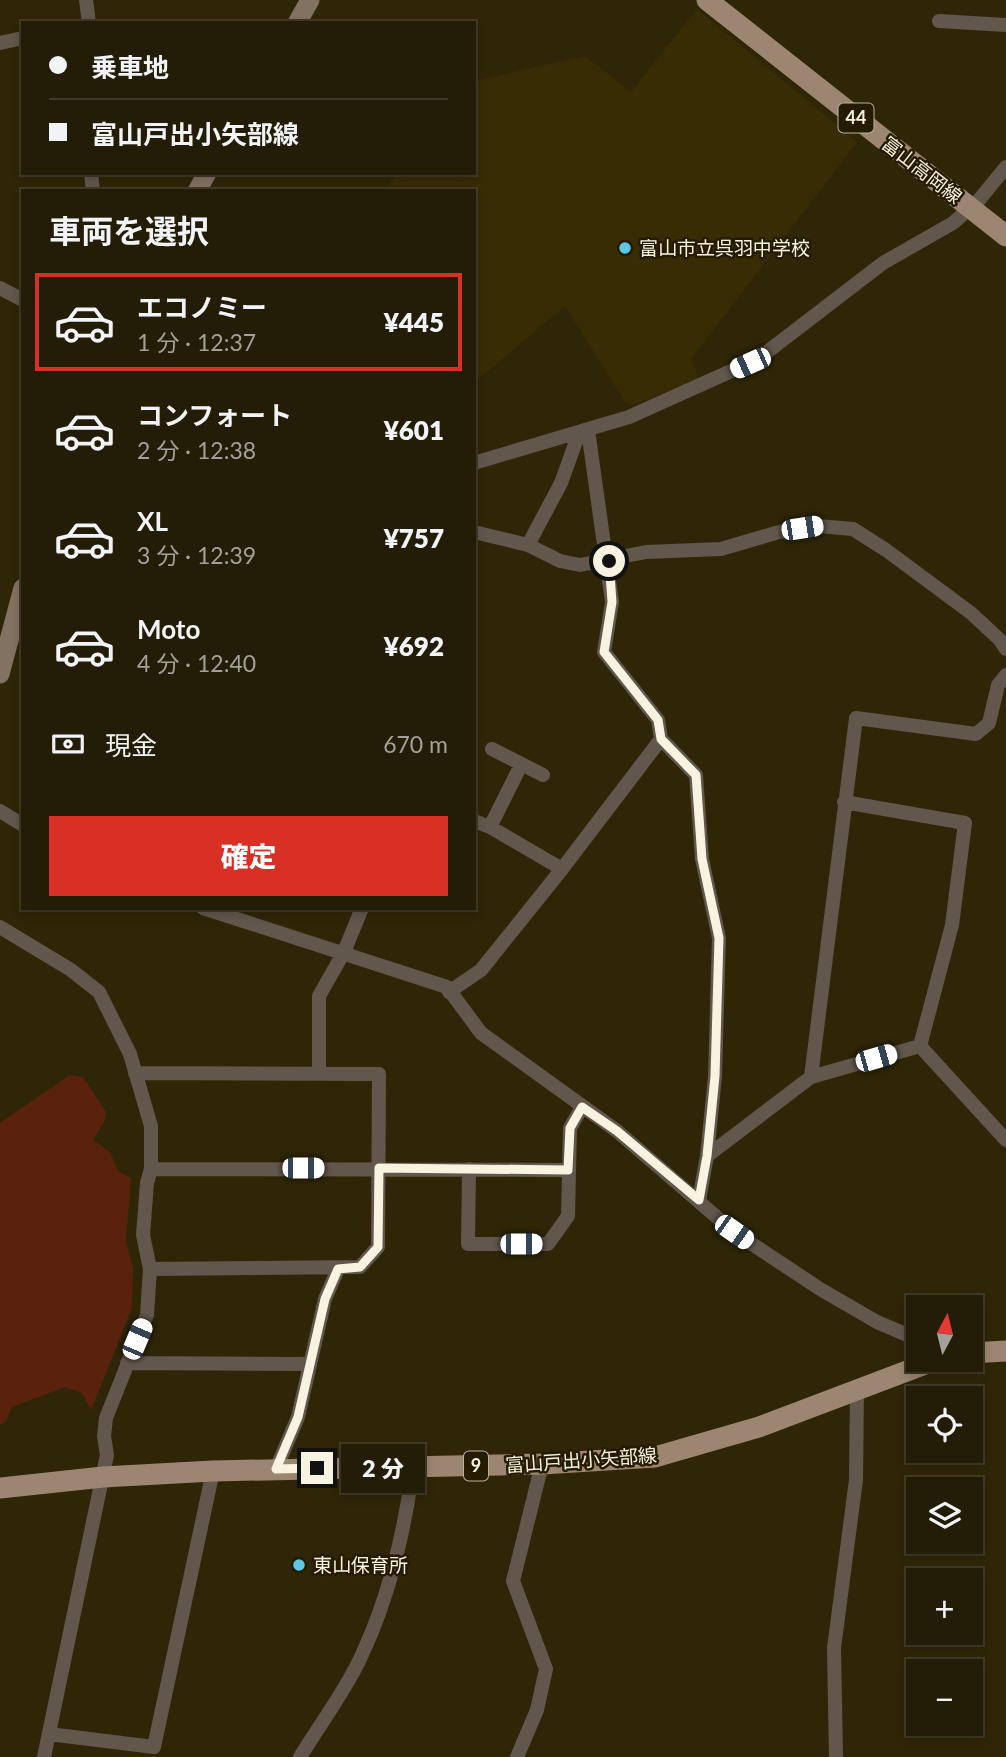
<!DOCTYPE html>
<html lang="ja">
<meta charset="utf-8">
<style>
:root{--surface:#231c06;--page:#2b2510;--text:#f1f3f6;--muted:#a3a19b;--line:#403a28;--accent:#d93025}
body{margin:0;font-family:Lato,"Noto Sans JP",sans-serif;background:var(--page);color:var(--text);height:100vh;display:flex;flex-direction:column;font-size:26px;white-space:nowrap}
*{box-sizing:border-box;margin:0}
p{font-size:23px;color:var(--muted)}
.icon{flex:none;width:38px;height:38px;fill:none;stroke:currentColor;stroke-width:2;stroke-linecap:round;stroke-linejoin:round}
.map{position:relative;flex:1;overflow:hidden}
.panel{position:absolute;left:21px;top:189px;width:455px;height:721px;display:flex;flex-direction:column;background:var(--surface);border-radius:0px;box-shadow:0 4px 10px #0003,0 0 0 2px var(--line)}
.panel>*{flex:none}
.top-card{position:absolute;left:21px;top:21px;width:455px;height:154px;border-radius:0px;box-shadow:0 4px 10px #0003,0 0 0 2px var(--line);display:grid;align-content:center;height:154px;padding:0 28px;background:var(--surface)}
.needle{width:46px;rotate:7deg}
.tools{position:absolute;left:906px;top:1295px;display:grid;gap:14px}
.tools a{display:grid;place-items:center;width:77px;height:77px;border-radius:0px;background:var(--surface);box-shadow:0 4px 10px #0003,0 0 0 2px var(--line);font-size:35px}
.end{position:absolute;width:32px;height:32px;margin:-16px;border:9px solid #f8f2e1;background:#111;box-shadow:0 0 0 4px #111}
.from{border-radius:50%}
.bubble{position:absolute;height:49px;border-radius:0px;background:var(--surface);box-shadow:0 4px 10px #0003,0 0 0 2px var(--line);font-size:23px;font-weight:800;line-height:49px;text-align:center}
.car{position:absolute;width:21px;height:42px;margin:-21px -10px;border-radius:9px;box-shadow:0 0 5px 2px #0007;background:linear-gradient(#fff 24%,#345 0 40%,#fff 0 76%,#345 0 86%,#fff 0)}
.top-card b{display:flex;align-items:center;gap:24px;height:66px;font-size:26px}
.top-card b+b{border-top:2px solid var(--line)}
.top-card i{width:18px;height:18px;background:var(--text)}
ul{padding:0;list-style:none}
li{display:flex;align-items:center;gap:21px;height:98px;margin:0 14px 10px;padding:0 14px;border:4px solid transparent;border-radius:0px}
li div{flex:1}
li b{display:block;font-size:26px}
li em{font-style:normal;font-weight:800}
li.on{border-color:var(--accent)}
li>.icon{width:63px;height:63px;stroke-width:1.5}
h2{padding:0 28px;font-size:32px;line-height:84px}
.pay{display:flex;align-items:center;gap:18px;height:77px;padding:0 28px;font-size:26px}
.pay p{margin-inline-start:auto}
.cta{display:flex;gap:14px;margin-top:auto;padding:14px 28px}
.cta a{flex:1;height:80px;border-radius:0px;background:var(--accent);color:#fff;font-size:28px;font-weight:800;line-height:80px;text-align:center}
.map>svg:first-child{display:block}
.built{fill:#372c04}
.green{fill:#5a220c}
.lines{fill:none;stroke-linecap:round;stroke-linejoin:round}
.street{stroke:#61574d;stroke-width:14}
.secondary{stroke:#827262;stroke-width:19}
.primary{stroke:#9c8672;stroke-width:21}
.route{stroke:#f8f2e1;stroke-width:9}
.poi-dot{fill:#5dc7e8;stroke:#251c00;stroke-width:2.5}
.labels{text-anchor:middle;stroke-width:5;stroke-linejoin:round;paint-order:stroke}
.shield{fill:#251c00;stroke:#b9b29e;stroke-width:2}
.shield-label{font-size:18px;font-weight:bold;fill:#f8f2e1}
.street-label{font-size:19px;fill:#f8f2e1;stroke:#251c00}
.poi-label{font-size:19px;fill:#f8f2e1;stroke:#251c00;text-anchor:start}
</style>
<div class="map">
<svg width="1006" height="1757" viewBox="0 0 1006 1757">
<rect width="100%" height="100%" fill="#2f2608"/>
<path class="built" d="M697 9 857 142 691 359 700 380 632 405 625 402 565 306 474 383V191H384L397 173H474V81L585 56 631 92Z"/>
<path class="green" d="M70 1075 83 1077 106 1112 105 1120 93 1140 110 1152 118 1171 131 1178 126 1241 133 1269 132 1308 91 1410 82 1393 65 1387 12 1407 5 1423 0 1424V1123Z"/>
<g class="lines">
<path class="street" d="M86 0 89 23
M939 21 1006 25
M0 43 23 38
M91 173 93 191
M0 288 23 300
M588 430 612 602 604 652 658 720 661 739 696 775 702 859 719 938 715 1076 707 1156 699 1200
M474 463 629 417 758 359 883 263 953 223 979 200 1006 167
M474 532 528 545 560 561 580 565 646 552 721 549 779 532 818 526 853 529 886 550 971 613 1000 640 1006 649
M528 545 561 483 579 433
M492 749 543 775
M844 802 965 823 952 925 920 1046
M0 811 23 825
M474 821 490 827 562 869
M490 827 521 765
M203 908 447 987 481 1033 617 1131 734 1232 820 1289 877 1322 919 1340
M0 927 71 970 99 992 130 1054 151 1126V1169L147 1183 143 1235 150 1269 147 1315 106 1418 104 1436 107 1455 44 1757
M449 992 481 970 562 869 661 739
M920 1046 1006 1140
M135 1073 379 1074 378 1247 360 1267 150 1269
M319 1073V996L344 952 362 908
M811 1077 856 718 976 734 989 723 998 685 1006 675
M707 1156 811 1077 920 1046
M151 1169 568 1170
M469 1169 468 1244H548L568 1216 570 1128 582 1107
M127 1363 308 1364
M276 1469 298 1417 325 1299 338 1269
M49 1734 154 1747 213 1471
M300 1757C319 1726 343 1694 359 1661 387 1603 403 1539 412 1475
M517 1757 537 1710 546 1669 513 1581 542 1464
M836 1757 834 1648 856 1480 857 1390"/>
<path class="secondary" d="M297 23 310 0
M197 191 207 173
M0 674 23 588"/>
<path class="primary" d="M707 0 1006 236
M971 1353 1006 1351
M0 1488 103 1477 213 1471 542 1464 655 1457 759 1427 936 1360"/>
</g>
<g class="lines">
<path class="route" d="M317 1468 276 1469 298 1417 325 1299 338 1269 360 1267 378 1247 379 1168 568 1170 570 1128 582 1107 617 1131 699 1200 707 1156 715 1076 719 938 702 859 696 775 661 739 658 720 604 652 612 602 609 561"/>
</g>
<g class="poi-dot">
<circle cx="625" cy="248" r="7"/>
<circle cx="299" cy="1565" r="7"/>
</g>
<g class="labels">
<g class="shield">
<rect x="838.5" y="103.5" width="35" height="29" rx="5"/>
<rect x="464" y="1451.5" width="24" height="29" rx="5"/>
</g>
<g class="shield-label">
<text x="856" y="124">44</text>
<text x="476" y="1472">9</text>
</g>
<g class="street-label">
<text transform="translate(922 170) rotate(38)" y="7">富山高岡線</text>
<text transform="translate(581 1460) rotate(-4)" y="7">富山戸出小矢部線</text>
</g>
<g class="poi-label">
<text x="639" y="255">富山市立呉羽中学校</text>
<text x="313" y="1572">東山保育所</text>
</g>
</g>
</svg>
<div class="tools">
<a><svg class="needle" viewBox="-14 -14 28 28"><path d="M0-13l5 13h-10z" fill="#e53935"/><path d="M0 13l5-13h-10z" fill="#a3a19b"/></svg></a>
<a><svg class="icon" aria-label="locate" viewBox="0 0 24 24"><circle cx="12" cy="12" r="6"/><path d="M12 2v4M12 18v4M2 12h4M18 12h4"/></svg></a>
<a><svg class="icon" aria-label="layers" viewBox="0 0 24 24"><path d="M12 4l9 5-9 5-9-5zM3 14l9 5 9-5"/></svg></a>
<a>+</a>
<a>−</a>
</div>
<i class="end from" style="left:609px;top:561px"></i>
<i class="end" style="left:317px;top:1468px"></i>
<div class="bubble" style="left:341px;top:1444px;width:84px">2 分</div>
<i class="car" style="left:750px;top:363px;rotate:246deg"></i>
<i class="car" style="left:802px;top:528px;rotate:81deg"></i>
<i class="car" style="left:876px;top:1058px;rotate:74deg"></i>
<i class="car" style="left:303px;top:1168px;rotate:90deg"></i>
<i class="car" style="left:734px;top:1232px;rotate:125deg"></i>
<i class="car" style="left:521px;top:1244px;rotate:90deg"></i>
<i class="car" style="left:137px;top:1339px;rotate:23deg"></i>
<div class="top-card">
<b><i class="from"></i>乗車地</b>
<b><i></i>富山戸出小矢部線</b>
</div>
<section class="panel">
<h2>車両を選択</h2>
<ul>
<li class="on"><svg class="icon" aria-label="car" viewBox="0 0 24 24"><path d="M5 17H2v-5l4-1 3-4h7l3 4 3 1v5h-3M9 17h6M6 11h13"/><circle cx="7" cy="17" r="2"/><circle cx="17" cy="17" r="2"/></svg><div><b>エコノミー</b><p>1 分 · 12:37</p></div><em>¥445</em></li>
<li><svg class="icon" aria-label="car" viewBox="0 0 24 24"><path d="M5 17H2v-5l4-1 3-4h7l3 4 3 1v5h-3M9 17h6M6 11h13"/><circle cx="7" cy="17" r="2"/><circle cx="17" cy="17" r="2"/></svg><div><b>コンフォート</b><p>2 分 · 12:38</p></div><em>¥601</em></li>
<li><svg class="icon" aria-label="car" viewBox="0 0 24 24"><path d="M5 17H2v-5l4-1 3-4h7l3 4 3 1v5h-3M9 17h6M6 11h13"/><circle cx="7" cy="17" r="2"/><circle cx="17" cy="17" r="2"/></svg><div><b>XL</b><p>3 分 · 12:39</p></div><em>¥757</em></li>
<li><svg class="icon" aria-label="car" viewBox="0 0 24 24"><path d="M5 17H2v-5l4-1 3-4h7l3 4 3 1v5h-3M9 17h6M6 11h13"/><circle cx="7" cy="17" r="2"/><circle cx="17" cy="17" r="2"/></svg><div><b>Moto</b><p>4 分 · 12:40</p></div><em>¥692</em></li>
</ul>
<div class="pay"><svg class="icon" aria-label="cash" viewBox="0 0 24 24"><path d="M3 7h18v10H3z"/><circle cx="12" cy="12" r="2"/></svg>現金<p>670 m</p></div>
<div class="cta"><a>確定</a></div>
</section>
</div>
